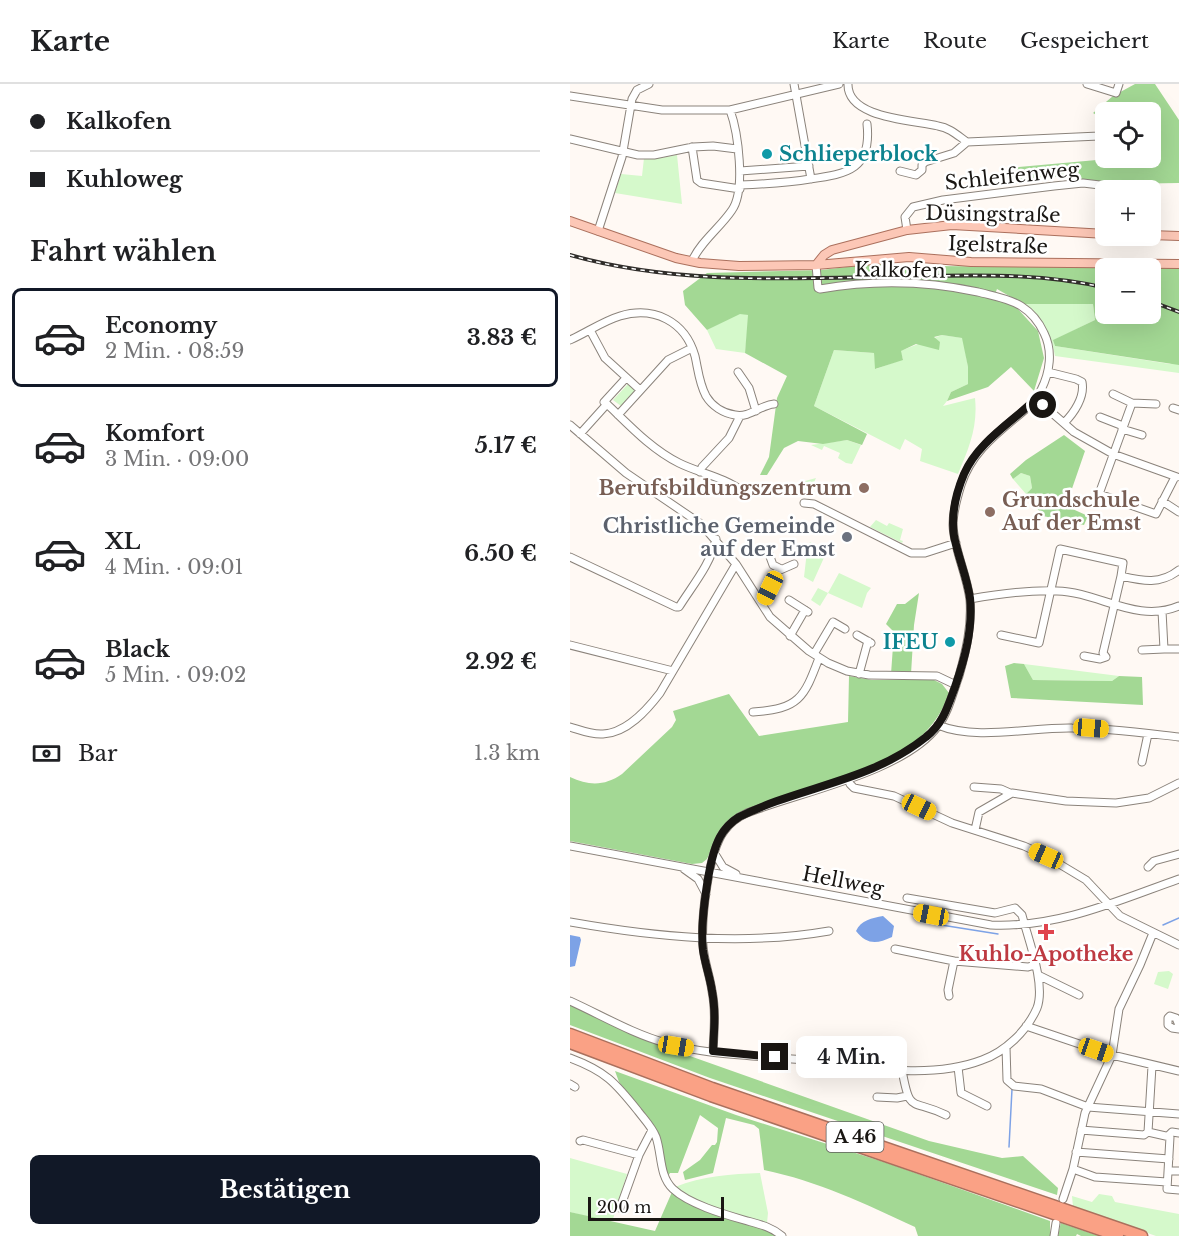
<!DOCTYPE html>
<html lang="de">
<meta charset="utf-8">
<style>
:root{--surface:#fff;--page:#f2f2f2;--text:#202124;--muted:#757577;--line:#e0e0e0;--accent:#111827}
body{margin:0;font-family:"Libre Baskerville",serif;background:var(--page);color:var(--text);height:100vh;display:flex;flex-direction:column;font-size:22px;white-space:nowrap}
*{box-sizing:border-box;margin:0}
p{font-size:20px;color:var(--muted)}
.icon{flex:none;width:33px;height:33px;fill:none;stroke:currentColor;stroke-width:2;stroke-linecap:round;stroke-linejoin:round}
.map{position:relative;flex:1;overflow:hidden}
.details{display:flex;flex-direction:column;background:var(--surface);width:570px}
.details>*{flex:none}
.top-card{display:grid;align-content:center;height:132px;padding:0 30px;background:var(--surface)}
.controls{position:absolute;left:525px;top:18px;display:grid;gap:12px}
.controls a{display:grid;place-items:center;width:66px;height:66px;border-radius:9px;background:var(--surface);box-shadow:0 6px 24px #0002;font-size:30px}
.scale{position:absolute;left:18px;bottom:15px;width:136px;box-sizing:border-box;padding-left:6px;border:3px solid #191613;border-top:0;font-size:16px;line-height:21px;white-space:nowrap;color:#191613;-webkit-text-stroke:4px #fff;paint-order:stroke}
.end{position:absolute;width:27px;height:27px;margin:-14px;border:8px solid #191613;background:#fff;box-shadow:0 0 0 3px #fff}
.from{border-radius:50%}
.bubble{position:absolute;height:42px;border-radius:9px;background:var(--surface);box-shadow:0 6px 24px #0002;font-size:20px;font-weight:800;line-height:42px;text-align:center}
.car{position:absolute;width:18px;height:36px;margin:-18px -9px;border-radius:8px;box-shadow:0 0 4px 2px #0007;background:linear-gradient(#f5c518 24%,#345 0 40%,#f5c518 0 76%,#345 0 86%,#f5c518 0)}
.top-card b{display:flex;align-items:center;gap:21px;height:57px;font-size:22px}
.top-card b+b{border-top:2px solid var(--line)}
.top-card i{width:15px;height:15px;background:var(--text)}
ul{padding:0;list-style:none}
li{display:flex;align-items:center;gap:18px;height:99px;margin:0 12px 9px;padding:0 18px;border:3px solid transparent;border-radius:9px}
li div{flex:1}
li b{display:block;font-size:22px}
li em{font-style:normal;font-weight:800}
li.selected{border-color:var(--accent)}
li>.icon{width:54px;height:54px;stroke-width:1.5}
h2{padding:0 30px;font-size:27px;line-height:72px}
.pay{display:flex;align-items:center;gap:15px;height:66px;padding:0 30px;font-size:22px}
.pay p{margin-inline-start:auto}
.action{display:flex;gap:12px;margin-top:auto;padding:12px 30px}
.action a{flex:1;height:69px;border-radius:9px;background:var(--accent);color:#fff;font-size:24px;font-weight:800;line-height:69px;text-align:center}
header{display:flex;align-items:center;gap:36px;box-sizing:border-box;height:84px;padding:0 30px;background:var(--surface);border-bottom:2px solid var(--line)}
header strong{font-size:28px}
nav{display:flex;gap:33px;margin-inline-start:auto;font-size:21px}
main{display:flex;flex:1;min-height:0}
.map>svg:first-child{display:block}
.green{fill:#d5f9cb}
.forest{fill:#a3d894;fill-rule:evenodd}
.water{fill:#7da2e6}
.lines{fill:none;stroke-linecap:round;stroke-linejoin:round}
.stream{stroke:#7da2e6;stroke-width:1.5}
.minor-casing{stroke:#8b837b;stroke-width:9}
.major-casing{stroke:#ab705d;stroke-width:10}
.highway-casing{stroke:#ab705d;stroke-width:13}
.minor{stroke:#fff;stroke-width:7}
.major{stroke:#fcc7b6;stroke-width:8}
.highway{stroke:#faa185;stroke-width:10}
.rail-casing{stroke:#302d2a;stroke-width:4}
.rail{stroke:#fff;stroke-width:1.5;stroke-dasharray:4.5;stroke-linecap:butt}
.route{stroke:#191613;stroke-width:8}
.culture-dot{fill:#0f9aa8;stroke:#fff;stroke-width:2}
.education-dot{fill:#8d6e63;stroke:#fff;stroke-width:2}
.worship-dot{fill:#6b7280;stroke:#fff;stroke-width:2}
.health-dot{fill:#e0444e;stroke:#fff;stroke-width:2}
.labels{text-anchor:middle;stroke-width:5;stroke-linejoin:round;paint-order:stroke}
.shield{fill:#fff;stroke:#5e5c5a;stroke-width:1.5}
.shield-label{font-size:18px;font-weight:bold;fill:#191613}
.culture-label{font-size:20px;font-weight:bold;fill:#0d838f;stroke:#fff;text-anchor:start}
.street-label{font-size:20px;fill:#191613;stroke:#fff}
.education-label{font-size:20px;font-weight:bold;fill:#785e54;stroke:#fff;text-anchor:end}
.worship-label{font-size:20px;font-weight:bold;fill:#5b616d;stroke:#fff;text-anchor:end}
.health-label{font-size:20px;font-weight:bold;fill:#be3a42;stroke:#fff}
</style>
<header>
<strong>Karte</strong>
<nav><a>Karte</a><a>Route</a><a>Gespeichert</a></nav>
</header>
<main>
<section class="details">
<div class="top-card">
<b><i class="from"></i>Kalkofen</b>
<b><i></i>Kuhloweg</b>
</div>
<h2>Fahrt wählen</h2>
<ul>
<li class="selected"><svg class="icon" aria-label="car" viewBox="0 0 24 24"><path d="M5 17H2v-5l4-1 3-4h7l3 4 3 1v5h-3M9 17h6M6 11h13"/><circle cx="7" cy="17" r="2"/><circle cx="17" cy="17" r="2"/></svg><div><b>Economy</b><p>2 Min. · 08:59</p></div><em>3.83 €</em></li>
<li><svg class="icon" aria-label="car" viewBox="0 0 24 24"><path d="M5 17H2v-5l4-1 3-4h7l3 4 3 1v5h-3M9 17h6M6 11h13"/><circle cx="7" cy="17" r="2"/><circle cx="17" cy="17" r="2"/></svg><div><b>Komfort</b><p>3 Min. · 09:00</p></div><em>5.17 €</em></li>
<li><svg class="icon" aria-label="car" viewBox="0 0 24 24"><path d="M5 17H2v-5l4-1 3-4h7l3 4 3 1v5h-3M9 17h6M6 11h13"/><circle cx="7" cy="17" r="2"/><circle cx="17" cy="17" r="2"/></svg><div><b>XL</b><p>4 Min. · 09:01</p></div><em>6.50 €</em></li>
<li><svg class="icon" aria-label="car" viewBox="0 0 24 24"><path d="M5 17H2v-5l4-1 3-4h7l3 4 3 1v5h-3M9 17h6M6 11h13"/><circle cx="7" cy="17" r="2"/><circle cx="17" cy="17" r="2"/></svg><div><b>Black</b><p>5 Min. · 09:02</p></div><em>2.92 €</em></li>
</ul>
<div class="pay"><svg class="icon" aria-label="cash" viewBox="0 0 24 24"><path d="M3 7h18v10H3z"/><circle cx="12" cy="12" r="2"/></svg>Bar<p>1.3 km</p></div>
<div class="action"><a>Bestätigen</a></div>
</section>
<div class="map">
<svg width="609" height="1152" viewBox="0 0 609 1152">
<rect width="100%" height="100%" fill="#fff9f4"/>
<path class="green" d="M107 71 112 120 45 109 51 90 72 92 74 74H90Z
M453 220H523L525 236 484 256 485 262 600 280 609 272V289L485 272C481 248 471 235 453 220Z
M170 229 179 231 175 269 146 265 137 246Z
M372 251 393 254 398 283V300L381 308 377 317 373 322 405 314C408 343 399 364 388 390L350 377 352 365 335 355 330 366 244 322 264 266 304 269 306 285 333 275 330 267Z
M58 300 65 307 51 322 43 316Z
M277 356 291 361 282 380 276 379 268 374 270 369 254 362 252 366 241 361Z
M451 389 460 392 462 404 456 410 443 395Z
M246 394 238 411 226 405 228 399Z
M306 436 317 442 319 439 333 445 330 456 333 457 332 459 300 443Z
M240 458 257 467 243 498 234 493 237 467Z
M269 489 301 504 297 509 292 524 258 509 250 522 241 516 248 504 258 509Z
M454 580 549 592 542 597 463 596Z
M599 887 603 890 598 905 584 900 588 888Z
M0 1074 57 1090 43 1135 38 1138 0 1128Z
M190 1089 198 1129 197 1139C169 1133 126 1123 105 1103 132 1092 162 1090 190 1089Z
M529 1110 542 1112 545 1118 609 1130V1152H586L503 1123 502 1112 522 1118Z"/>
<path class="forest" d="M565 0H585L609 36V99L546 100 489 92 444 100 439 84 549 74H580V28H536L535 36 523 29 543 12Z
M300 180 361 182 609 184V281L485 262 483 256 525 236 523 220H453L427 205 424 213 447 224 468 247 474 274 464 307 441 283 418 303 377 317 381 308 398 300V283L392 254 372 251 364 253 370 258 369 266 346 260 331 267 333 276 305 285 304 269 264 266 244 322 297 350 292 361 277 356 253 360 228 357 214 364 197 391H190L199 373 207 314 217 292 175 269 178 231 170 230 137 246 115 221 113 207 137 189 252 186ZM536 184H580V230H536Z
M494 351 515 367 496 422 518 432 514 441 473 432 456 410 462 404 460 392 451 389 443 395 440 390 456 376Z
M349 509 344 541 341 590H321L324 548 316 540 327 520H335Z
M444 579 454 580 463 596 542 597 549 592 572 593 573 621 441 614 435 582Z
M279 592 302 596H364L372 600 379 609C361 665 302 684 252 701 226 709 199 718 173 727L157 738 149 748 137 775 132 779 122 780 0 757V693C19 702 35 702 52 690L102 643 106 636 103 627 159 610 189 652 278 638Z
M0 921 86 960 359 1057 432 1074 453 1072 488 1104 487 1111 140 994 0 941Z
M45 987 166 1031 323 1081 480 1137V1152H348L345 1143C296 1120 247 1097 194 1086L189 1045 184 1041 156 1034 143 1089 115 1096 113 1088 130 1076 142 1061H145L147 1058 148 1044 130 1031 108 1089H100L97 1094 86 1047 49 998Z
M102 1108C118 1120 138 1130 158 1135 176 1140 190 1143 208 1152H0V1128L85 1147Z
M491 1138V1139L529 1152H511L507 1150 506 1152H488Z"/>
<path class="water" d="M313 832 324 842 322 853C307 860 297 861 286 847 291 836 302 834 313 832Z
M0 851 10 853 11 856 5 882 0 883Z"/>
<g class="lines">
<path class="stream" d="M365 840 428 850
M593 841 609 834
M439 1063 442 1005"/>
<defs>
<path id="minor" d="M224 0 241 95
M278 0C277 35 345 36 368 42 380 44 387 51 397 58
M517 0 546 9 549 0
M0 12 92 26H160L269 0
M0 55 68 71H84L123 63 143 62 167 65
M122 63 127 96 131 99 170 105
M170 87 239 82
M330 87 346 91 352 86V81L355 78 384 69 397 58 529 52 536 50
M170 101C194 100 217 99 240 95 278 90 302 85 297 40
M337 146 335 133 343 123 373 116 484 102 513 99 572 106
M28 147 52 73 62 15 67 6 79 0
M122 177C131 157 150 144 162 126 176 106 168 48 160 26
M20 246 35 274 69 305
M0 256C16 249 33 237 50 232 84 222 115 237 125 272 128 285 129 299 136 312 142 322 153 329 165 331 180 334 190 321 204 320
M168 288 179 304 186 327
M478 288 506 295 512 298C515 313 504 329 494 339
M543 310 562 319
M466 315 504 348 543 370 607 393
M37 320C59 341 81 365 109 379 129 389 154 393 172 407
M586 320 562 319 529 410 586 430 605 393
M603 324 609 326
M48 331 98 276 122 264
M530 333 553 342
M0 341 56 389 131 440 166 480 200 533 239 567 258 579 277 587 299 591 367 592 386 601
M552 345 572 351
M10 350 37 320 34 318 56 294
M130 388 132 383 159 354 170 332
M592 417 609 428
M234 419 244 420 341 469H355L386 459
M0 473 106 523H109C122 502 141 480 146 455
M208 487 224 480
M400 515C427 510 459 506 487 507 529 508 567 540 609 522
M219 516 238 528
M192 520 209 484 203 481 199 470
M287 551 301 559
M431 551 469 559 490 465 553 479 551 492
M220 552 235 526
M0 561 103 587
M594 565H609
M572 566 594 565 592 527
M244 570 263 538 275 545
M514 572 530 575 536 573 533 569 551 492C573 497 590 501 609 486
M289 590 298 557
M183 628C229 625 234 614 249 574
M368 641C406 657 461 643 502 644 538 644 574 649 609 653
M0 643C10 646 22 651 33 650 57 649 77 626 90 609L166 480
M572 678 578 650
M280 700 284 704 324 712 382 739 454 762 476 772 516 796 550 832 609 861
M404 703 431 705 440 709
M405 746 409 728 442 709 496 717 546 719 579 714 609 699
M0 762 421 841C488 844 547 817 609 795
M145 770 153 783 166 790
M578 783 584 777 609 770
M114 785 128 795 136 810
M0 838C85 853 173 862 259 847
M325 865 384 877 458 883 465 881
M468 891 509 911
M379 912 378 906 384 877
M0 917C31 931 63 950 96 959 136 971 181 971 222 975 282 980 355 998 412 976 435 968 457 947 467 924 476 900 458 855 452 831L445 824 425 829 337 814
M609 941 606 934 600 932 598 934V941L602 944 609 945
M456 942 542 971 609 987
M436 963 437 996 444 1002 471 1005 518 1023 609 1030
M143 967C144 947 146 927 142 907 140 892 134 877 133 862 131 835 138 767 155 746 161 738 168 733 177 729 230 708 334 688 368 642 379 627 383 608 389 592 396 567 402 542 400 516 397 490 384 466 383 441 383 427 387 414 391 401 400 372 421 354 444 335 454 327 465 318 471 306 480 288 483 267 474 249 469 238 462 229 451 222 438 214 423 212 408 208 357 197 302 196 250 205L248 204 246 181
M0 974C35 987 45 998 68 1027 74 1035 82 1043 86 1053 92 1070 89 1092 103 1105 119 1120 153 1130 174 1136 188 1140 200 1142 212 1152
M582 982 578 1048 600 1053 597 1105 609 1106
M388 983 391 1009 417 1022
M332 986C340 1031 341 1014 376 1031
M0 1000 5 1003
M307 1013 327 1014 337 1012
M511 1046 574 1051 578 1048
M599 1051 602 1048 609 1049
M10 1057 13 1056 69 1071
M506 1068 599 1075
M503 1085 525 1093 597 1098
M598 1087H609
M493 1115 503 1085 515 1029 542 971 549 925 570 881 583 849
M50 1124 69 1071 82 1046
M484 1152 486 1139"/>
<path id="major" d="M0 137 106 174 130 179 169 182 246 181 339 173 401 178 609 180
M580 151 609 152
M246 181 254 171 262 166 337 146 382 141 536 150"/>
<path id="highway" d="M0 950 142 1004 572 1152
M0 959 141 1012 548 1152"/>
</defs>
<use href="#minor" class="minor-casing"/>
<use href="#major" class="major-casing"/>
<use href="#highway" class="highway-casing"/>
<use href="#minor" class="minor"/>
<use href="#major" class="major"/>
<use href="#highway" class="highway"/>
<defs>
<path id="rail" d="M0 171C116 204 239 193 358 192 418 191 478 190 536 204
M580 217 609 228"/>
</defs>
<use href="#rail" class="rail-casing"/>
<use href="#rail" class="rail"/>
</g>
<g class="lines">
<path class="route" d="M205 973 143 967C144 947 146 927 142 907 140 893 135 880 133 866 130 841 138 775 150 753 155 744 161 738 169 733 231 702 300 698 356 653 373 640 378 622 385 603 395 574 403 545 400 514 397 493 388 473 384 452 381 432 386 409 394 390 408 358 442 338 466 315L473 321"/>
</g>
<g class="culture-dot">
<circle cx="197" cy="70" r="6"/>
<circle cx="380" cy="558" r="6"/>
</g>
<g class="education-dot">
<circle cx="294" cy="404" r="6"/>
<circle cx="420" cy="428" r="6"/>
</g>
<circle class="worship-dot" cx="277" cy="453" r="6"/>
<path class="health-dot" d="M473 839h6v6h6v6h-6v6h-6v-6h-6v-6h6z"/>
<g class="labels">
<rect class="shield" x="256.5" y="1038" width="57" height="30" rx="4.5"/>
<g class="shield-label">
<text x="285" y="1059">A 46</text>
</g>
<g class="culture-label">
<text x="209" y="77">Schlieperblock</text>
<text x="368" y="565" text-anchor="end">IFEU</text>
</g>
<g class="street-label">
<text transform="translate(442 92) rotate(-6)" y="7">Schleifenweg</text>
<text transform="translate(423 130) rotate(1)" y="7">Düsingstraße</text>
<text transform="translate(428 161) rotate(2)" y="7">Igelstraße</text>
<text transform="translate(330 186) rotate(1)" y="7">Kalkofen</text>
<text transform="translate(273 797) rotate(11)" y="7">Hellweg</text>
</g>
<g class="education-label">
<text x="282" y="411">Berufsbildungszentrum</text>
<text x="432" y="423" text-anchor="start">Grundschule<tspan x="432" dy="23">Auf der Emst</tspan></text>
</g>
<g class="worship-label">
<text x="265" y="449">Christliche Gemeinde<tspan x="265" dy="23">auf der Emst</tspan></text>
</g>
<g class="health-label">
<text x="476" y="877">Kuhlo-Apotheke</text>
</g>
</g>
</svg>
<div class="controls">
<a><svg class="icon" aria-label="locate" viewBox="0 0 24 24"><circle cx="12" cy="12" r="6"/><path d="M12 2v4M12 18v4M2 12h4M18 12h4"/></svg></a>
<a>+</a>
<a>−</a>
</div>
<div class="scale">200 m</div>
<i class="end from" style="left:473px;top:321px"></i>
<i class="end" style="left:205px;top:973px"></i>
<div class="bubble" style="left:226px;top:952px;width:111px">4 Min.</div>
<i class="car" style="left:200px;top:504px;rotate:206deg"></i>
<i class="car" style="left:521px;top:644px;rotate:95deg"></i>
<i class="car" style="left:349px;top:723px;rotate:115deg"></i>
<i class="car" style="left:476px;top:772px;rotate:294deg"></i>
<i class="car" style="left:361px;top:831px;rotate:281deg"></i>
<i class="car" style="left:106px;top:962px;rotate:99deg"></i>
<i class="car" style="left:526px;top:966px;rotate:109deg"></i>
</div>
</main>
